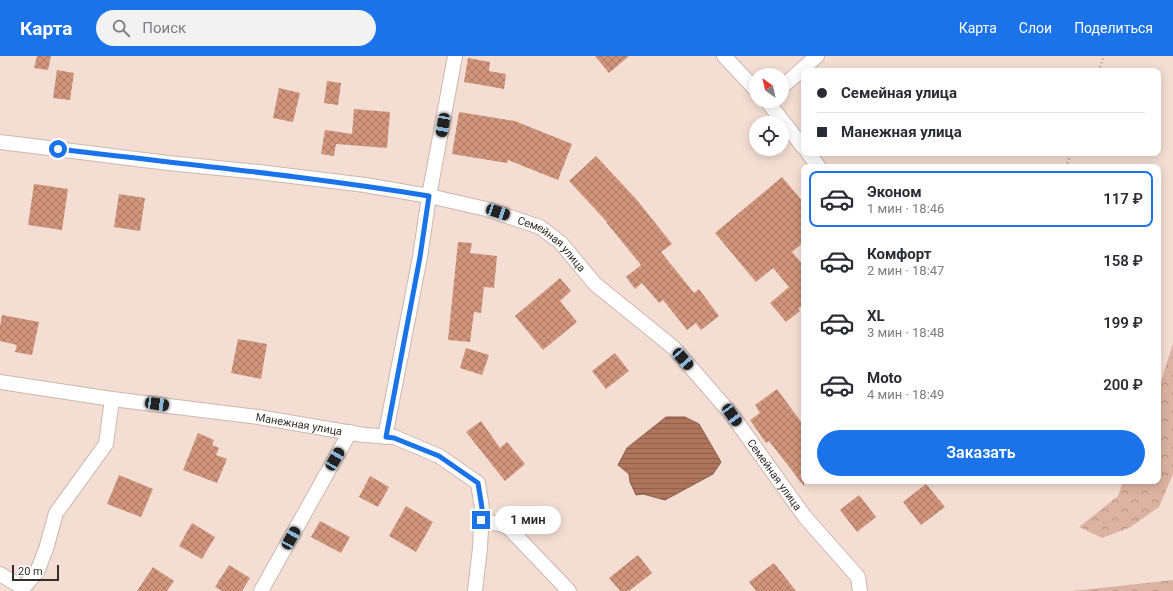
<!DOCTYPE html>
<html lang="ru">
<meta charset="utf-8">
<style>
:root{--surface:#fff;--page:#f2f2f3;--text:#2b2b33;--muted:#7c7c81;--line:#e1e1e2;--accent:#1a73e8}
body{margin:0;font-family:Roboto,sans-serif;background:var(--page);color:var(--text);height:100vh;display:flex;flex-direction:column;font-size:15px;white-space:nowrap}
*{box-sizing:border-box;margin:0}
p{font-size:13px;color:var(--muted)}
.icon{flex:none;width:22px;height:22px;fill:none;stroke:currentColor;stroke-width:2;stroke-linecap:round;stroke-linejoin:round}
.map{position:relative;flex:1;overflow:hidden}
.drawer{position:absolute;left:801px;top:108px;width:360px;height:320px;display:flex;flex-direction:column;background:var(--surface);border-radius:8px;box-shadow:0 2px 10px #0003}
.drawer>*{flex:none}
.banner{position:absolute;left:801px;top:12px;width:360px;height:88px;border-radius:8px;box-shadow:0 2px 10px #0003;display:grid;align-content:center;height:88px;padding:0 16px;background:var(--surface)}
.needle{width:26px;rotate:326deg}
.buttons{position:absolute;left:749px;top:12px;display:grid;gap:8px}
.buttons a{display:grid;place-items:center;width:40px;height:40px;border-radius:50%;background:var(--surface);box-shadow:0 2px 10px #0003;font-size:20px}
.scale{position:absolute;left:12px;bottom:10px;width:47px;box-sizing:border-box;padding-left:4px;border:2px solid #352d29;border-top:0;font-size:11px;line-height:14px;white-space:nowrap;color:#352d29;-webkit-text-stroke:3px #fff;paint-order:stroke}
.end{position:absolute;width:18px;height:18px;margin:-9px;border:5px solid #1a73e8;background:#fff;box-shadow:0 0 0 2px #fff}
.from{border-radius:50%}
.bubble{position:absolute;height:28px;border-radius:14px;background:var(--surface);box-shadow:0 2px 10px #0003;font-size:13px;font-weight:600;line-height:28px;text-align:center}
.car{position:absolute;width:12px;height:24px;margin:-12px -6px;border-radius:5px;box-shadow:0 0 3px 1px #0007;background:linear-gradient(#222 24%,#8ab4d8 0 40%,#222 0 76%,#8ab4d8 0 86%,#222 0)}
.banner b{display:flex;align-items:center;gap:14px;height:38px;font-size:15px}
.banner b+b{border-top:1px solid var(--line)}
.banner i{width:10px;height:10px;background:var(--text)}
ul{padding:7px 0 0;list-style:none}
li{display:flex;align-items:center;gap:12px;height:56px;margin:0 8px 6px;padding:0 8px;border:2px solid transparent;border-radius:8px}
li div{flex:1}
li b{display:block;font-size:15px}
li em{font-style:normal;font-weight:600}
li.active{border-color:var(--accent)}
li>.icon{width:36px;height:36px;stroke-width:1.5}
.cta{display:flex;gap:8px;margin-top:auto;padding:8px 16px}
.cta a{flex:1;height:46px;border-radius:24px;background:var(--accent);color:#fff;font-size:16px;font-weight:600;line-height:46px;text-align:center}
header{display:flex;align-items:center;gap:24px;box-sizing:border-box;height:56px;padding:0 20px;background:var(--accent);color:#fff}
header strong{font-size:19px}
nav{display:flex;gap:22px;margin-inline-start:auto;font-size:14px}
.search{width:280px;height:36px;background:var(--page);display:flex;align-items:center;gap:10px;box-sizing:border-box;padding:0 14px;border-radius:22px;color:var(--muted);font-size:15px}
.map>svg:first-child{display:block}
.forest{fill:url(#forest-crowns)}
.water{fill:url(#water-rules);stroke:#8a5f4d}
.building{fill:url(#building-cross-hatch)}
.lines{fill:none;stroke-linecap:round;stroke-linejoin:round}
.minor-casing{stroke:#ccb7ae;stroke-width:16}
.path{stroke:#ab9a93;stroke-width:2.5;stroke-dasharray:1 3;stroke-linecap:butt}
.minor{stroke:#fff;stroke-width:14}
.route{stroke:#1a73e8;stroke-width:5}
.labels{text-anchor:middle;stroke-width:3;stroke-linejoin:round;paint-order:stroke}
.street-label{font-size:11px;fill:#352d29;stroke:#fff}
</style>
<header>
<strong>Карта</strong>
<div class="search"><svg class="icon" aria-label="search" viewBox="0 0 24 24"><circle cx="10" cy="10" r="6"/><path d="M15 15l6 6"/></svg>Поиск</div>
<nav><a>Карта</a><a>Слои</a><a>Поделиться</a></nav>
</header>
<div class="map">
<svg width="1173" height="535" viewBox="0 0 1173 535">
<defs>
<pattern id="forest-crowns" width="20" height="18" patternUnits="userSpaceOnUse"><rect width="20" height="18" fill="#dcb3a2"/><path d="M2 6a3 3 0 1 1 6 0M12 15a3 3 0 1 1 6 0" fill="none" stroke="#b39284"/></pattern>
<pattern id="water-rules" width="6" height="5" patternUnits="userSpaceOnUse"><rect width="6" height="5" fill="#af755c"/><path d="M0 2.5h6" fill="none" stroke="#8f604c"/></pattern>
<pattern id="building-cross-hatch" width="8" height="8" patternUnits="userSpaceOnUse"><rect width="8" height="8" fill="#d1957c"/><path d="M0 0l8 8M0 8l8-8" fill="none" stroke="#aa7a66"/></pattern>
</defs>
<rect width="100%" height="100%" fill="#f4ded4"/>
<path class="forest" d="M1173 287V418L1159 451 1129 472 1102 482 1079 471 1118 440 1123 425H1158V335Z
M1173 524V535H1073Z"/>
<path class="water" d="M666 361H685L699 368 721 406 713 418 665 444 643 438 636 439 630 426 629 418 618 409 627 392Z"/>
<path class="building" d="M37 0H51L48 14 34 12Z
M595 0H629L609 17Z
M468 2 490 6 489 15 506 18 504 33 464 26Z
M57 14 74 17 70 44 53 42Z
M327 25 341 27 338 49 324 47Z
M279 32 300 37 293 66 273 62Z
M354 53 390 56 387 92 336 88 334 100 321 98 325 74 352 78Z
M459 56 515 65 572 88 558 124 508 104 507 107 452 98Z
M596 100 637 144 672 188 661 196 694 237 699 233 719 260 701 274 696 267 687 274 663 244 659 247 642 227 635 233 626 221 641 209 606 166H607L569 125Z
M782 121 804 147V186L792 196 804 210V248L798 253 800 255 786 266 770 247 789 231 773 212 756 226 715 177Z
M34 128 68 133 62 174 28 169Z
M119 138 145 142 140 175 114 171Z
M458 186 472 187 470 197 497 200 494 232 484 231 481 257 474 256 470 286 448 284Z
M560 222 571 235 560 245 577 266 543 294 515 260Z
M2 259 39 266 32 299 15 296 17 289 0 285V270Z
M238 283 267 288 261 323 231 317Z
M466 292 489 299 482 319 460 312Z
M615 297 629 315 606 333 592 315Z
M777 333 804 370V430L769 385 766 387 750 364 760 357 755 349Z
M481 365 500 392 507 386 525 408 505 425 466 376Z
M198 377 214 384 212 389 219 392 216 399 227 403 217 427 183 414Z
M119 419 153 433 141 461 107 448Z
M370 420 389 431 378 451 359 441Z
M926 428 945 451 921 469 903 446Z
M859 439 876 461 857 476 840 454Z
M406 450 433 466 416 496 389 480Z
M320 465 350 481 341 497 311 481Z
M192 467 215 481 202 503 179 490Z
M638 499 652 517 629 535H620L609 522Z
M774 507 796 535H756L749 526Z
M229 509 250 522 242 535H222L215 531Z
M153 511 174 525 167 535H137Z"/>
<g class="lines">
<defs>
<g id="minor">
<path d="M724 0 756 34"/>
<path d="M782 31 817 0"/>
<path d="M767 45 804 92"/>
<path id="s1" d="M0 86 168 107 259 116 365 129 429 140 486 153 540 171 561 187 595 228 674 292 732 359 805 461 858 521 860 535"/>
<path d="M808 97 819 111"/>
<path id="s2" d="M0 326 112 343 258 361 364 379 394 381 439 400 478 427 482 452 480 492 475 535"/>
<path d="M385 381 420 201 429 140 455 0"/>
<path d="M481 464 507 470 569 535"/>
<path d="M0 518 23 532 37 516 46 493 56 457 106 388 112 343"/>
<path d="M261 535 350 376"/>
</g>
</defs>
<use href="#minor" class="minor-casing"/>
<path class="path" d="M1099 15 1104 0
M1066 111 1071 97"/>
<use href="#minor" class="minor"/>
</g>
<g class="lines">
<path class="route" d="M58 93C182 108 306 120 429 140L420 201 386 381 394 382 439 400 478 427 482 452 481 464"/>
</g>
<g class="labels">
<g class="street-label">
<text dy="4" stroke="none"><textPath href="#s1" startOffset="567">Семейная улица</textPath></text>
<text dy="4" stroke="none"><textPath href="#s2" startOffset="302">Манежная улица</textPath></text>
<text dy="4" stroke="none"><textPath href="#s1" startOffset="891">Семейная улица</textPath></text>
</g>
</g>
</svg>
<div class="buttons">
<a><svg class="needle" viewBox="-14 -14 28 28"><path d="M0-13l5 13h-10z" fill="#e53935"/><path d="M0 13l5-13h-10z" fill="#7c7c81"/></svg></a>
<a><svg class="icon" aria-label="locate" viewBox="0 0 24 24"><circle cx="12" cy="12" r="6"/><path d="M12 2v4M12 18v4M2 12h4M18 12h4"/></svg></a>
</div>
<div class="scale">20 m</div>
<i class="end from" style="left:58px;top:93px"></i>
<i class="end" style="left:481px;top:464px"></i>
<div class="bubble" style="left:495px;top:450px;width:66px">1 мин</div>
<i class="car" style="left:443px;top:69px;rotate:190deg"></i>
<i class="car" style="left:498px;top:156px;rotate:108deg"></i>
<i class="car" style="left:683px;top:303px;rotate:139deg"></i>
<i class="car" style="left:157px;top:348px;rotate:98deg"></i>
<i class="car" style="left:732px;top:359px;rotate:144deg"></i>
<i class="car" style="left:335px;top:403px;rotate:30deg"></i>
<i class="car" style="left:291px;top:482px;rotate:29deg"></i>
<div class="banner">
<b><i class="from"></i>Семейная улица</b>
<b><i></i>Манежная улица</b>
</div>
<section class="drawer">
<ul>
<li class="active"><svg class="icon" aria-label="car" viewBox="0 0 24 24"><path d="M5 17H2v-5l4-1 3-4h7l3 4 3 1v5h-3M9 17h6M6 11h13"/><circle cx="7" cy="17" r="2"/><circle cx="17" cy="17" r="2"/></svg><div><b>Эконом</b><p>1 мин · 18:46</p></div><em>117 ₽</em></li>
<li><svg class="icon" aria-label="car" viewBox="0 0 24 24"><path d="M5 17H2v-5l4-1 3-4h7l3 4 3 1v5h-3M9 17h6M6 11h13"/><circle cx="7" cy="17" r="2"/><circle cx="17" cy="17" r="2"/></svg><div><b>Комфорт</b><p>2 мин · 18:47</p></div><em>158 ₽</em></li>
<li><svg class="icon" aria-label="car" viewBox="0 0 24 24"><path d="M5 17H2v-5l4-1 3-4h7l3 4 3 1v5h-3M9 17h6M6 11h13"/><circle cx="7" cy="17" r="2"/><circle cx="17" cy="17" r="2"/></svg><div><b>XL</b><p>3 мин · 18:48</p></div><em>199 ₽</em></li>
<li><svg class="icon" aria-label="car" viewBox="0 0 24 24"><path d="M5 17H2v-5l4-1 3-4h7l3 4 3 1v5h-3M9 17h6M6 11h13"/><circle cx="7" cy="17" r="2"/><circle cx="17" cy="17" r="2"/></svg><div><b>Moto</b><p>4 мин · 18:49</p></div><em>200 ₽</em></li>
</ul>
<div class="cta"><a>Заказать</a></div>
</section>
</div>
